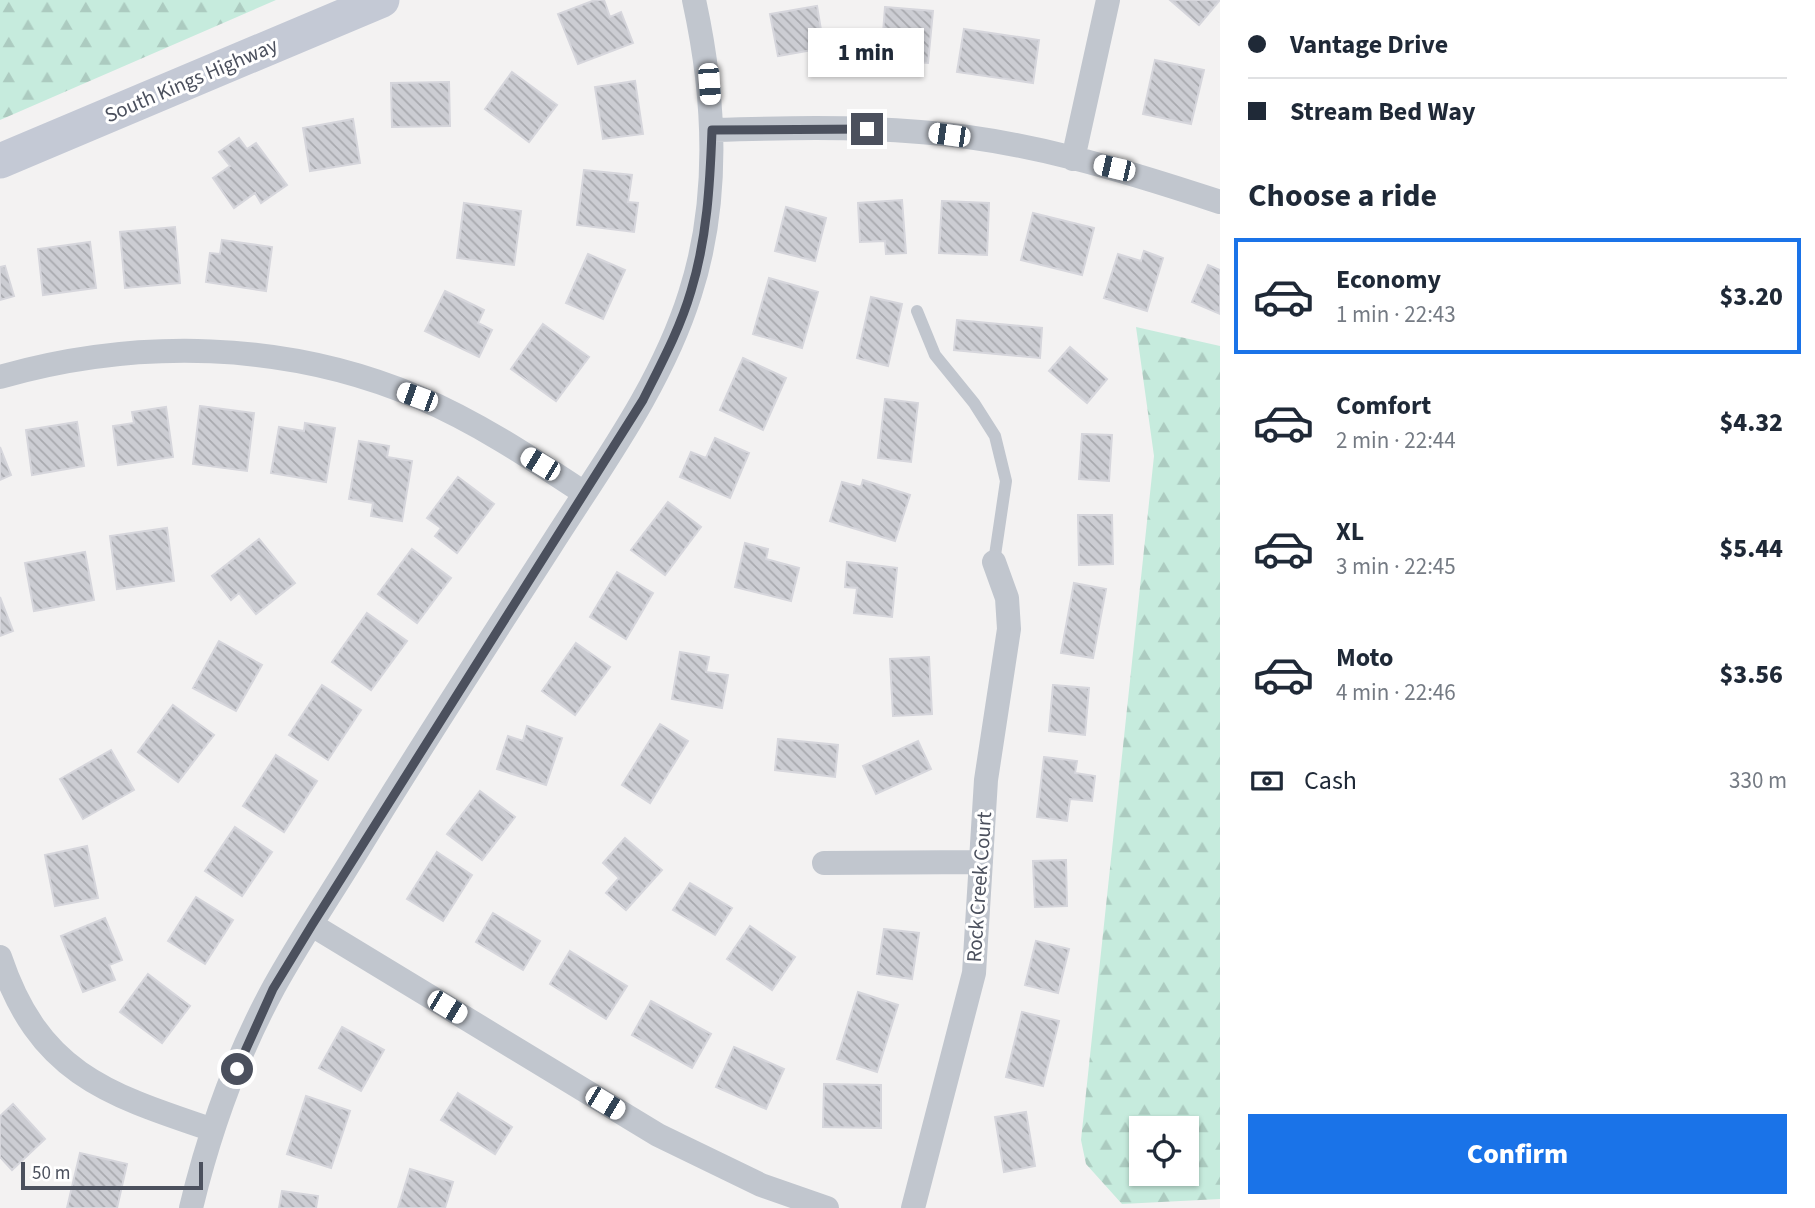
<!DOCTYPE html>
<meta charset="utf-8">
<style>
:root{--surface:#fff;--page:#f2f2f3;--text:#1f2937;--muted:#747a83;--line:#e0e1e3;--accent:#1a73e8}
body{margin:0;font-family:"Source Sans 3",sans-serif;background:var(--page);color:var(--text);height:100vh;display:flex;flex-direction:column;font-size:26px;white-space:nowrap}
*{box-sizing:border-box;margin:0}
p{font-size:23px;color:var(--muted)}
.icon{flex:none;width:38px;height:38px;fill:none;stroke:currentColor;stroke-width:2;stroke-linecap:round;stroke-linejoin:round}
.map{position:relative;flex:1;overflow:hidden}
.side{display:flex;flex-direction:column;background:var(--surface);width:595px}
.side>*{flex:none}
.hud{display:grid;align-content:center;height:154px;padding:0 28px;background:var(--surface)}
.tools{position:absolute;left:1129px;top:1116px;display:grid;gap:14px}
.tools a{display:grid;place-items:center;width:70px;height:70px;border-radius:0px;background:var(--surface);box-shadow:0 2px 5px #0004;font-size:35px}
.scale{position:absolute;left:21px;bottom:18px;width:182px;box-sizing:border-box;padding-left:7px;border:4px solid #4b505d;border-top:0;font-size:19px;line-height:24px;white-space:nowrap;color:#4b505d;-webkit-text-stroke:5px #fff;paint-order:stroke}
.end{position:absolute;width:32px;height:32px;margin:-16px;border:9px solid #4b505d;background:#fff;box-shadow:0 0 0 4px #fff}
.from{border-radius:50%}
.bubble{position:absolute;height:49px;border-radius:0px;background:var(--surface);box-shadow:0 2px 5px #0004;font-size:23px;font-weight:800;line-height:49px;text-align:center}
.car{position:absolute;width:21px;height:42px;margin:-21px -10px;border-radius:9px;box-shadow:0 0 5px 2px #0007;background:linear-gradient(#fff 24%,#345 0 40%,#fff 0 76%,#345 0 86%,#fff 0)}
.hud b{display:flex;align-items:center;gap:24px;height:66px;font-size:26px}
.hud b+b{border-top:2px solid var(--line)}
.hud i{width:18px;height:18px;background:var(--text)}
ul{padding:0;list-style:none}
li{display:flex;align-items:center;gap:21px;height:116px;margin:0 14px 10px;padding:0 14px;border:4px solid transparent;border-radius:0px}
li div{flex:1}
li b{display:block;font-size:26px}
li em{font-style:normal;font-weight:800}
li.current{border-color:var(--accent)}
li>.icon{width:63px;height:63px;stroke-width:1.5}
h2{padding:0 28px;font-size:32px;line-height:84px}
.pay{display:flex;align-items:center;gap:18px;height:77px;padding:0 28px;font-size:26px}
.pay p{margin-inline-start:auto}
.button{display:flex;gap:14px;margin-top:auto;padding:14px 28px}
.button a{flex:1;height:80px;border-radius:0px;background:var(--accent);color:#fff;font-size:28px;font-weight:800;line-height:80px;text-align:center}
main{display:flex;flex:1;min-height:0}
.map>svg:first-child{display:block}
.forest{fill:url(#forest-firs);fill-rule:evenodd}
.building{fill:url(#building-back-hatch);stroke:#d6d6dc;stroke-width:2}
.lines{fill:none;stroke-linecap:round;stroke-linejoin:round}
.lane{stroke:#c1c6ce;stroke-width:12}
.street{stroke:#c1c6ce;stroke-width:24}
.secondary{stroke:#c4c9d5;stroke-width:35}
.route{stroke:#4b505d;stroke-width:9}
.labels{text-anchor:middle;stroke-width:6;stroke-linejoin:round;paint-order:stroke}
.street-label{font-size:21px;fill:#4b505d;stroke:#fff}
</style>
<main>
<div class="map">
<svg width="1220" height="1208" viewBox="0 0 1220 1208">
<defs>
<pattern id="forest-firs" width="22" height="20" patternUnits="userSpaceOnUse" patternTransform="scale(1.75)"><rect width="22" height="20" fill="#c6ebdd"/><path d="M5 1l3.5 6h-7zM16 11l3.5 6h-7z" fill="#accbc0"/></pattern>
<pattern id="building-back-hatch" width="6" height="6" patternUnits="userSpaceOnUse" patternTransform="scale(1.75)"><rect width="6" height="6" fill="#cccdd3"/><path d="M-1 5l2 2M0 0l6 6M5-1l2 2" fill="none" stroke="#a8a9ae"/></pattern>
</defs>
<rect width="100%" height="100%" fill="#f3f2f2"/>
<path class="forest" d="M0 0H276L0 120Z
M1136 327 1220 346V1199L1122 1204 1086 1164 1081 1140 1154 456ZM1141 1129H1186V1174H1141Z"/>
<path class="building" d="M595 0H604L610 17 621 12 633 43 578 64 558 14Z
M1170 0H1220L1199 25Z
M817 6 824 48 778 56 770 14Z
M885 7 933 11 928 63 881 59Z
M964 29 1039 40 1033 83 957 72Z
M1155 60 1204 70 1191 124 1143 114Z
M512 72 557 105 529 142 485 109Z
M635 81 643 134 603 139 595 87Z
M449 82 450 126 392 127 391 83Z
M353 119 360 163 310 171 303 128Z
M239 138 247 149 256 143 287 185 261 203 255 193 234 208 213 178 230 166 219 152Z
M584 170 632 175 628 202 638 203 634 232 577 225Z
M902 200 906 253 886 254 885 241 860 242 858 203Z
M942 201 989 203 987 255 939 253Z
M464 203 521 211 514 265 457 258Z
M786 207 826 218 815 261 775 251Z
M1033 213 1094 228 1082 275 1021 260Z
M175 227 180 283 125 288 120 232Z
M222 240 272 247 266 291 206 282 210 253 220 254Z
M90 242 96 288 43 295 38 249Z
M1144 251 1163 258 1147 311 1104 298 1118 254 1141 261Z
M588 254 625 270 603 319 566 303Z
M1208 265 1220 270V314L1192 302Z
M5 266 14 296 0 300V267Z
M769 278 818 292 802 348 753 334Z
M445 291 484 310 478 323 492 330 479 357 425 331Z
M871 297 902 304 888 366 857 358Z
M957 320 1042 328 1040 358 954 350Z
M543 324 589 357 556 401 511 369Z
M1070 347 1107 379 1087 403 1049 371Z
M743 358 786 378 763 430 720 410Z
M885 399 918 403 911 462 878 458Z
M200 406 254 413 247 471 193 464Z
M166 407 173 457 118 465 113 426 134 423 132 412Z
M77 422 84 466 32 475 26 430Z
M305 423 335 428 326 482 271 473 279 427 304 431Z
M1082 434 1112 435 1109 481 1079 479Z
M715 438 749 453 730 498 680 477 691 452 706 458Z
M359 441 389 446 387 457 412 461 402 521 371 516 373 503 349 499Z
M0 447 11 475 0 480Z
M458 477 494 504 457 553 435 536 441 528 427 518Z
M863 480 910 495 895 541 830 521 842 482 861 487Z
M668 502 701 527 665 575 631 550Z
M1078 515H1112L1113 564 1079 565Z
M167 528 174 581 117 589 110 536Z
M259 539 295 583 256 614 239 593 231 600 212 576Z
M745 543 768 549 766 559 799 568 791 601 735 587Z
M412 549 451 578 417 623 378 594Z
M85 552 94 600 34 611 25 563Z
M847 562 897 568 892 617 854 613 857 588 845 587Z
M617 572 653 593 626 639 590 617Z
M1074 583 1106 589 1093 658 1061 653Z
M0 597 13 631 0 636Z
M367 613 407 641 371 690 332 662Z
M219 641 262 665 236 711 193 688Z
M576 643 610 667 575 715 542 691Z
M680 652 709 657 706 672 728 675 722 708 672 699Z
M929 657 932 714 893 716 890 659Z
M322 685 361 710 328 760 289 735Z
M1053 685 1089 688 1085 735 1049 731Z
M173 705 214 735 178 782 138 752Z
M660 724 688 741 650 803 622 785Z
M527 726 562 738 546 785 497 769 508 736 523 741Z
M778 739 838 745 835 777 775 770Z
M918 741 931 769 876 794 863 766Z
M111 750 134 790 83 819 60 779Z
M276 755 317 781 284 832 243 806Z
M1044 757 1077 761 1075 773 1095 776 1092 801 1070 799 1067 821 1037 817Z
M480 791 515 817 482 860 447 834Z
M235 827 272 852 242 896 205 871Z
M625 838 662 870 626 910 606 893 619 878 603 863Z
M87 846 98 898 55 906 45 855Z
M437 852 472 875 443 921 407 899Z
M1066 860 1067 906 1035 907 1033 861Z
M690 883 732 908 715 935 673 910Z
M196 897 233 920 205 964 168 941Z
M493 913 540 941 523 970 476 942Z
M105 918 122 960 109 965 115 980 83 992 61 936Z
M750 926 795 957 772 990 727 959Z
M884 929 919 933 912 979 877 974Z
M1036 941 1069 949 1058 993 1025 985Z
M570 951 627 986 606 1019 550 984Z
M148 974 190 1006 162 1043 120 1012Z
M858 992 898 1005 877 1072 837 1059Z
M651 1001 711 1034 692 1068 632 1035Z
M1022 1012 1059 1021 1043 1086 1006 1077Z
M342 1027 384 1050 361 1091 319 1068Z
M734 1047 784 1069 766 1109 716 1087Z
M824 1084 881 1085V1128L823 1127Z
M458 1093 512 1127 495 1154 441 1120Z
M306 1096 350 1111 331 1168 287 1154Z
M13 1104 45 1139 12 1170 0 1157V1116Z
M1026 1112 1035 1166 1004 1172 995 1117Z
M80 1153 127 1164 117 1208H67Z
M410 1169 453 1182 445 1208H398Z
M282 1191 318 1196 316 1208H279Z"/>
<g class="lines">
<path class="lane" d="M917 311 935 355 974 403 995 436 1006 481 994 562"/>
<path class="street" d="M712 130C781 128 850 126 920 132 1022 139 1123 170 1220 202
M1073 159 1108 0
M0 377C137 338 286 341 418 397 477 422 531 458 584 493
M824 863 981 862
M312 925 658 1135 761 1185 827 1208
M0 957C39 1073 106 1094 213 1130
M191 1208C209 1133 237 1055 274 987 301 938 333 891 362 843 423 743 487 645 550 547 602 465 661 386 690 294 721 198 715 96 694 0
M913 1208 974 973 986 780 1009 629 1007 598 994 562"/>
<path class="secondary" d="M0 161 382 0"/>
</g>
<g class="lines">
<path class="route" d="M237 1069 273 989 312 925 643 400C661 364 680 329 691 291 707 239 710 184 712 130L867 129"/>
</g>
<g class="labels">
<g class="street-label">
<text transform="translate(191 80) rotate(-23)" y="7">South Kings Highway</text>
<text transform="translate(979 887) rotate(-86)" y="7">Rock Creek Court</text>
</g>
</g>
</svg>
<div class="tools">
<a><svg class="icon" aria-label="locate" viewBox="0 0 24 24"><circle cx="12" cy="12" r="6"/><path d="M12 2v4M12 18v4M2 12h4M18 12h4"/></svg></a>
</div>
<div class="scale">50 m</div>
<i class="end from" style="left:237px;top:1069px"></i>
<i class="end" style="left:867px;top:129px"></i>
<div class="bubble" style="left:808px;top:28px;width:116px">1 min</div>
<i class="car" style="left:709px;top:84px;rotate:176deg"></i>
<i class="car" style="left:949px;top:135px;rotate:278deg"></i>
<i class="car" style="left:1114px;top:168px;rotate:283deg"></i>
<i class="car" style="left:417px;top:397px;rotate:290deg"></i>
<i class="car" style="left:540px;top:464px;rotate:301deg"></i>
<i class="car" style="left:447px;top:1007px;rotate:121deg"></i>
<i class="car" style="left:605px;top:1103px;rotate:121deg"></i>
</div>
<section class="side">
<div class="hud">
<b><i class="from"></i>Vantage Drive</b>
<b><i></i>Stream Bed Way</b>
</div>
<h2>Choose a ride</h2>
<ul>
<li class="current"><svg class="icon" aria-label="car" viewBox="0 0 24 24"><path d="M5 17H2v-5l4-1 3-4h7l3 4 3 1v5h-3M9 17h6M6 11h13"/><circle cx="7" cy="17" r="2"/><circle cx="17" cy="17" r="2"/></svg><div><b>Economy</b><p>1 min · 22:43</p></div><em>$3.20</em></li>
<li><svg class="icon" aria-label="car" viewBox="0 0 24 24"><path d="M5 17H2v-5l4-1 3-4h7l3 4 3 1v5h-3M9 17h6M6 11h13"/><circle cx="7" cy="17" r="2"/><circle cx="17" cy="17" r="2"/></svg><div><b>Comfort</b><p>2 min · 22:44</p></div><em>$4.32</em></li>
<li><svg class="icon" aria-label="car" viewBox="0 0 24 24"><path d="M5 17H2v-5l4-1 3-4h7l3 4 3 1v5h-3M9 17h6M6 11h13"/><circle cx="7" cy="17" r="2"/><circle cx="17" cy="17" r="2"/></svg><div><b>XL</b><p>3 min · 22:45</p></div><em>$5.44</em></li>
<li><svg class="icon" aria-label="car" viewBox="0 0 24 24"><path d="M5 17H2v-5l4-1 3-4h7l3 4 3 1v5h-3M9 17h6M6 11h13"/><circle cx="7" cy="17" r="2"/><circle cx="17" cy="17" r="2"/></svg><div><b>Moto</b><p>4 min · 22:46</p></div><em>$3.56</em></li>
</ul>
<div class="pay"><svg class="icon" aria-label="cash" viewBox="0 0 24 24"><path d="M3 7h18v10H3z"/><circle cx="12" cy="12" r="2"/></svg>Cash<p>330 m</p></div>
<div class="button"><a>Confirm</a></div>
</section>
</main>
